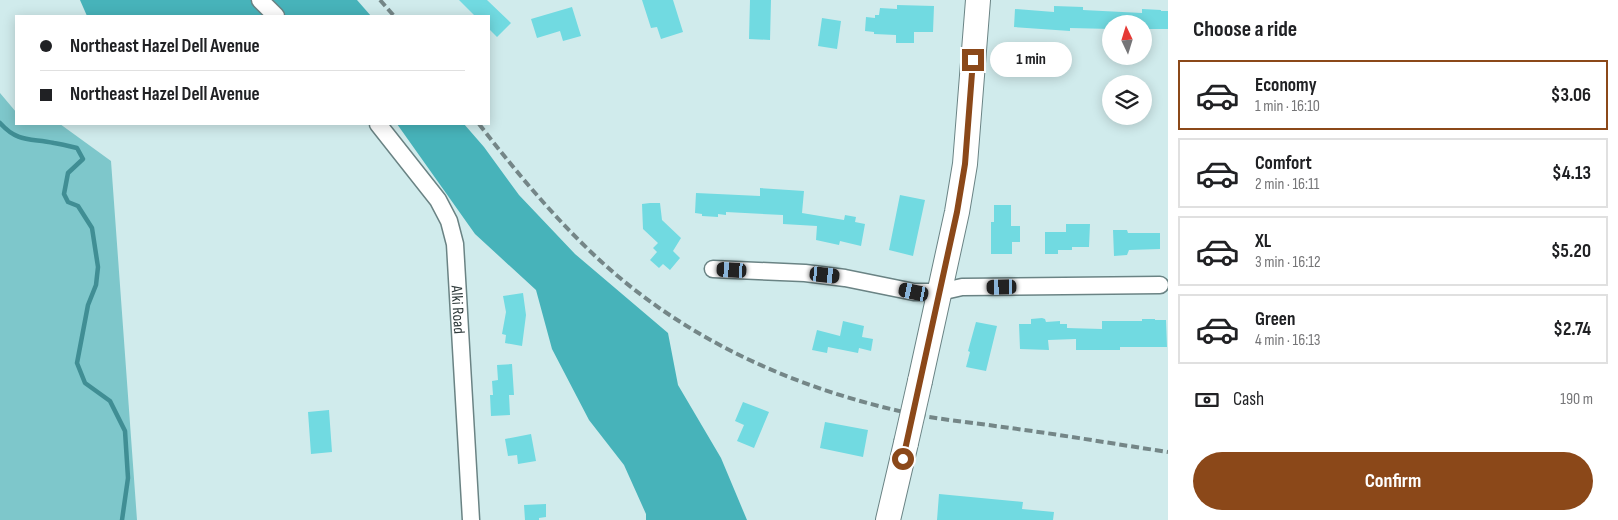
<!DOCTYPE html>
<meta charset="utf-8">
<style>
:root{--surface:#fff;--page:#f2f2f2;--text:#202124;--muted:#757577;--line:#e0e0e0;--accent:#8b4819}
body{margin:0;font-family:"Sofia Sans Condensed",sans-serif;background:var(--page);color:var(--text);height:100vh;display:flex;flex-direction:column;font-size:19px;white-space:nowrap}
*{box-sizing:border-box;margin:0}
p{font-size:16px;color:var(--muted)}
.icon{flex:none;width:28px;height:28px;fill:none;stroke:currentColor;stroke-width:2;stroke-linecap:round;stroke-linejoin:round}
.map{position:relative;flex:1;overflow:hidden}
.side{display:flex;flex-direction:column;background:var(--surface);width:450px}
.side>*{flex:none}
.banner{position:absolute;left:15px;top:15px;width:475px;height:110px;border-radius:0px;box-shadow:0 2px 12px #0003;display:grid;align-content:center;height:110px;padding:0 25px;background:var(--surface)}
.needle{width:32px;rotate:356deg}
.fabs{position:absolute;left:1102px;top:15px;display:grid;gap:10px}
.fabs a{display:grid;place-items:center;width:50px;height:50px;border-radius:50%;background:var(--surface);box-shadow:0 2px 12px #0003;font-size:25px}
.end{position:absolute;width:22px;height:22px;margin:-11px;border:6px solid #8b4819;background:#fff;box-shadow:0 0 0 2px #fff}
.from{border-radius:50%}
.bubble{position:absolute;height:35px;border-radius:18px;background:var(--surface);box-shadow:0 2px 12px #0003;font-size:16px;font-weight:700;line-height:35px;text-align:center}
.car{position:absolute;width:15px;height:30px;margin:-15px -8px;border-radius:6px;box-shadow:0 0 4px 1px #0007;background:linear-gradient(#222 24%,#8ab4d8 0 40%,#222 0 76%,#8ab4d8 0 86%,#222 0)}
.banner b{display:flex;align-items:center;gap:18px;height:48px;font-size:19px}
.banner b+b{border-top:1px solid var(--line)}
.banner i{width:12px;height:12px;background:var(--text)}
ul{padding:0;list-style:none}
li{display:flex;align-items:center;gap:15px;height:70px;margin:0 10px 8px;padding:0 15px;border:2px solid var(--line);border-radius:0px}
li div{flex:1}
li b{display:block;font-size:19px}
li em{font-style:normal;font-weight:700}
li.selected{border-color:var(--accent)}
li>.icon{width:45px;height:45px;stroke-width:1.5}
h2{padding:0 25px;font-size:22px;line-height:60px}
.pay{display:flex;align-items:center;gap:12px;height:55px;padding:0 25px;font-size:19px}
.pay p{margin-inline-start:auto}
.action{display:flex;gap:10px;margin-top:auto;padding:10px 25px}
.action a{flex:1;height:58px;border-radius:30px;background:var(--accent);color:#fff;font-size:20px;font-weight:700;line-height:58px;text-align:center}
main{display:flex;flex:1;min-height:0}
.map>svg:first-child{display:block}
.green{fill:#7ec7cb}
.forest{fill:#47b3ba}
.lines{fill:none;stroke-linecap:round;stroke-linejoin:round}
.stream{stroke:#408e94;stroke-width:4.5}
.building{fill:#71dae1}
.street-casing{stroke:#6a8384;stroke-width:19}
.secondary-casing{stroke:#6a8384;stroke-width:26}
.street{stroke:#fff;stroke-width:16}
.secondary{stroke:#fff;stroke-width:24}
.rail{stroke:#748687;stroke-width:4;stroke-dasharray:8 4;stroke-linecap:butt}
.secondary-bridge-casing{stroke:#6a8384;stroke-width:26;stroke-linecap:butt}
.secondary-bridge{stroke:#fff;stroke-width:24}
.route{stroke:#8b4819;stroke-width:6}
.labels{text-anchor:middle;stroke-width:4.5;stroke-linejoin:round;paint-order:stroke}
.street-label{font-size:16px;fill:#2e393a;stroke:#fff}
</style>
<main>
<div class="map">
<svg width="1168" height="520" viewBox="0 0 1168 520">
<rect width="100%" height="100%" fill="#d0ebec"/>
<path class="green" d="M0 93 16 112V124H60L111 161 137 520H0Z"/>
<path class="forest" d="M80 0H357L371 16H87Z
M397 124H464L484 147 519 195 575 254 668 333 678 385 721 458 747 520H646V514L624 465 589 420 552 349 536 290 475 234Z"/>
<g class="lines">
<path class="stream" d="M0 123C18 143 30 138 54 143 61 144 69 146 77 148L83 159 68 173 64 194 68 202 78 206 92 228 98 267 96 285 88 305 77 363 85 383 110 401 125 431 128 478 122 520"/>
</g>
<path class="building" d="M459 0H487L511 23 497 37 489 29V16H475Z
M642 0H673L683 32 661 39 657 27 651 28Z
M750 0H771L770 40 749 39Z
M897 5 934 6 933 32H914V43H896V35L874 34V32L865 31 866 17 875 18V15H879L880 8 897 9Z
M1054 6 1083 7V10L1142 13V9L1161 10V11H1168V29H1144V24H1111V29L1070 28V31L1014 27 1015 9 1054 12Z
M572 7 581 36 563 41 560 31 537 38 531 19Z
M822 18 841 21 837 49 818 46Z
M760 188 804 191 802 213 844 220 845 215 856 217 855 222 865 224 861 246 840 241 839 245 816 240 817 226 783 224V215L726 212V215L718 214V217L702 216V214L695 213 696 193 760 196Z
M900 195 925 200 913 256 889 250Z
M650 203H660L662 220 681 238 673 251 680 258 670 270 663 264 659 268 650 260 657 252 653 248 658 243 643 229 642 204Z
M994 205H1011V226H1020V242H1012V254H991V222H994Z
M1066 224H1090L1089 247H1072V250H1058V254H1045V232H1066Z
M1113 230H1127L1128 233H1160V249L1129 250 1127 255 1114 256Z
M523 293 526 315 522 346 505 343 506 335 502 334 506 312 503 296Z
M1042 318 1045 319 1046 322 1060 321V324H1067V328L1102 329V321H1142V319H1155V320H1166L1167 347H1120V350H1076V339L1048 340 1049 350 1020 349 1019 324H1031V319Z
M843 321 864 326 862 337 873 339 871 351 859 348 858 353 828 347 827 353 812 350 817 330 840 336Z
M976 322 997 326 986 371 966 367 970 352 968 351Z
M512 364 514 395H509L510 415 491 416 490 395H493L492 381 498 380 497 365Z
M743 402 769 412 754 448 737 441 744 425 735 421Z
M329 410 332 452 311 454 308 412Z
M825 422 868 430 863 457 820 448Z
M531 434 536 461 518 464 517 455 508 456 505 439Z
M939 494 1023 502 1022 509 1054 512 1053 520H937Z
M546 504V517L539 518V520H525L524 505Z"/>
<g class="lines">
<defs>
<g id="street">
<path d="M260 0 276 16"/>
<path id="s1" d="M378 124 438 200 449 221 455 244 471 520"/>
<path d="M713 269 805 273 845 278 914 292H940L962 287 1160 285"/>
</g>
<path id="secondary" d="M920 381 957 212 965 164 978 0
M888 520 906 443"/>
</defs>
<use href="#street" class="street-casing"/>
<use href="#secondary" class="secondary-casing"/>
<use href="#street" class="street"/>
<use href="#secondary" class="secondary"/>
<path class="rail" d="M380 0 394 16
M479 124C514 169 550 213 592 253 680 337 790 387 908 413 941 420 976 423 1010 428 1063 435 1115 444 1168 452"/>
<defs>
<path id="secondary-bridge" d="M906 443 920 381"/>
</defs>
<use href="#secondary-bridge" class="secondary-bridge-casing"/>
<use href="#secondary-bridge" class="secondary-bridge"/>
</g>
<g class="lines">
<path class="route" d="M903 459 957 212 965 164 973 60"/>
</g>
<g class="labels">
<g class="street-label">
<text dy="6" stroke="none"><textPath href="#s1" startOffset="210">Alki Road</textPath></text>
</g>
</g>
</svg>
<div class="fabs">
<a><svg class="needle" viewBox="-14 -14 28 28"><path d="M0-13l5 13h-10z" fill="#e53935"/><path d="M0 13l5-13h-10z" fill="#757577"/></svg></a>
<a><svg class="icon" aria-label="layers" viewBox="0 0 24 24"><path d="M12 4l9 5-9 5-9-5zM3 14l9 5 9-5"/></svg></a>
</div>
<i class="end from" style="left:903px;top:459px"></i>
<i class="end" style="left:973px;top:60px"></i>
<div class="bubble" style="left:990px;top:42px;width:82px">1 min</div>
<i class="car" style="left:732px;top:270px;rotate:273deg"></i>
<i class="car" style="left:825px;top:275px;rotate:96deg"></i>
<i class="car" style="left:1002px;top:287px;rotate:269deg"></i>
<i class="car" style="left:914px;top:292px;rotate:282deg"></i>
<div class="banner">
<b><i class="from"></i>Northeast Hazel Dell Avenue</b>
<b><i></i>Northeast Hazel Dell Avenue</b>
</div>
</div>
<section class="side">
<h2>Choose a ride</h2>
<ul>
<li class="selected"><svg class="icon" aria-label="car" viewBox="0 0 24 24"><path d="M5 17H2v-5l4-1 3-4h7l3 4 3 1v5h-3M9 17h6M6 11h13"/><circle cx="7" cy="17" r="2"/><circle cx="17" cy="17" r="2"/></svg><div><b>Economy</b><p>1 min · 16:10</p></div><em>$3.06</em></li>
<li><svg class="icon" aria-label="car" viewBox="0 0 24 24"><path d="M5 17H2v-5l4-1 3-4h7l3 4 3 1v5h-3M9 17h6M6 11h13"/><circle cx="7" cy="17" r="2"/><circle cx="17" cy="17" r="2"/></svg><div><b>Comfort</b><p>2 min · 16:11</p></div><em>$4.13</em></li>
<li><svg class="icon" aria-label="car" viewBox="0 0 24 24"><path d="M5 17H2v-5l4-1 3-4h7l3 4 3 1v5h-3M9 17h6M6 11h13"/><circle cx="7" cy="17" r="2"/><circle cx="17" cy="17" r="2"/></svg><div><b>XL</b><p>3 min · 16:12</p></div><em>$5.20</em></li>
<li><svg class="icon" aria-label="car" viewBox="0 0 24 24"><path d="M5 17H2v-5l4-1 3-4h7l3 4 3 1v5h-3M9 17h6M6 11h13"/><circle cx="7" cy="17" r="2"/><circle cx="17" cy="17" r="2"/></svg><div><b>Green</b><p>4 min · 16:13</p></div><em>$2.74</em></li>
</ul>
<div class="pay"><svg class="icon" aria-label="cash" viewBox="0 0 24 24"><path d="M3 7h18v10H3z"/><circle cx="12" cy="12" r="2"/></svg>Cash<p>190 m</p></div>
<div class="action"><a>Confirm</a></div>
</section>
</main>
